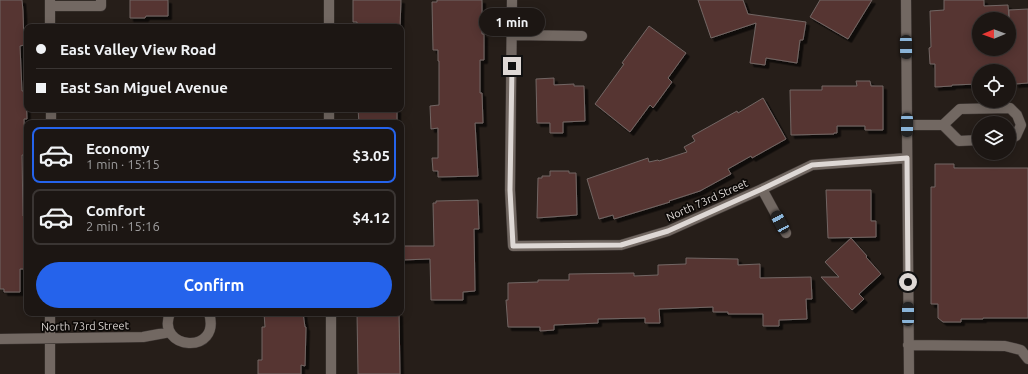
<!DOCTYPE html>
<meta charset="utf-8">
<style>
:root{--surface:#1c1613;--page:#292321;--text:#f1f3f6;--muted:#a09fa0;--line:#3a3533;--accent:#2563eb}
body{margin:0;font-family:Ubuntu,sans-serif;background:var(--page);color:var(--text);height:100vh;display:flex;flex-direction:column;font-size:15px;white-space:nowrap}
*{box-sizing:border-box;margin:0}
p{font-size:13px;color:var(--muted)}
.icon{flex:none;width:22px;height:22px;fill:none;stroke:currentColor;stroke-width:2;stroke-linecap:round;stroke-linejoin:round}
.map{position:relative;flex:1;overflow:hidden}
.details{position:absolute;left:24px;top:120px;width:380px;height:196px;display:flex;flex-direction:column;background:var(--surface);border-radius:8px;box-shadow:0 2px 10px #0003,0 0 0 1px var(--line)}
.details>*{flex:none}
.banner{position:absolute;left:24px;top:24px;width:380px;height:88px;border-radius:8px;box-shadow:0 2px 10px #0003,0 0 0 1px var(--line);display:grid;align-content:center;height:88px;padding:0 12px;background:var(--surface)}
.needle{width:26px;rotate:269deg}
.buttons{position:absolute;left:972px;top:12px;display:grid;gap:8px}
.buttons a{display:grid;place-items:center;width:44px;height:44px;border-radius:50%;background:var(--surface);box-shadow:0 2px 10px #0003,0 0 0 1px var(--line);font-size:20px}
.end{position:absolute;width:18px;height:18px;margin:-9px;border:5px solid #ded8d5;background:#111;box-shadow:0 0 0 2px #111}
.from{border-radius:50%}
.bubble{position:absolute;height:28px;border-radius:14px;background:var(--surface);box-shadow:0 2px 10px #0003,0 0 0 1px var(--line);font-size:13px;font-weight:700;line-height:28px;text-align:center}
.car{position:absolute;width:12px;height:24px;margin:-12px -6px;border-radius:5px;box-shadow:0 0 3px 1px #0007;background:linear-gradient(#222 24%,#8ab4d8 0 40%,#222 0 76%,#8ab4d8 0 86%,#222 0)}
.banner b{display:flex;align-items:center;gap:14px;height:38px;font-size:15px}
.banner b+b{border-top:1px solid var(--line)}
.banner i{width:10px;height:10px;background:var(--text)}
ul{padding:7px 0 0;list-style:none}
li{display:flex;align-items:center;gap:12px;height:56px;margin:0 8px 6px;padding:0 4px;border:2px solid var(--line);border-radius:8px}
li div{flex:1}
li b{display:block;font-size:15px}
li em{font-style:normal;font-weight:700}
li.current{border-color:var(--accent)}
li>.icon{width:36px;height:36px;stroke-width:1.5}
.cta{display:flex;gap:8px;margin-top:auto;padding:8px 12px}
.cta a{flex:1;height:46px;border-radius:24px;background:var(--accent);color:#fff;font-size:16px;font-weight:700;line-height:46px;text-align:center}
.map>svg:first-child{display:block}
.building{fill:#573632;stroke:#726664;filter:url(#shadow)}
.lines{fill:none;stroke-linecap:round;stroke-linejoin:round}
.minor-casing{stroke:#413a37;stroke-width:11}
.minor{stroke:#726862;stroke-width:10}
.route{stroke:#ded8d5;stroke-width:5}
.labels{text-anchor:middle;stroke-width:3.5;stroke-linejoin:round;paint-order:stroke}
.street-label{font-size:11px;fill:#ded8d5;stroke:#0c0907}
</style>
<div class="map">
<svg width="1028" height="374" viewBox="0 0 1028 374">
<defs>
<filter id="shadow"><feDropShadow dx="3.5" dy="3.5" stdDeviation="0" flood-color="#0009"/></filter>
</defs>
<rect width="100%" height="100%" fill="#261e19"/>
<path class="building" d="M0 0H22L23 11 24 45 20 46 22 91H26L27 119H24L25 155H22L23 216H25V228H24L25 269H20V292H4V289H0Z
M130 0H168V16H146L145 18H130Z
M353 0H401L400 27H357V22H353Z
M437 0H482V34H484V60H480V93H482L483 123H475L478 176 438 177V171H433L432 158H438V128L431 129 430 106 439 105V61H438V50H433L432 2H437Z
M698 0H743L748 14 806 22 803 40H800L797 63 766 58 765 65 750 63 756 23 711 38Z
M820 0H872L848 39 810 17Z
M944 0H984V6L1008 5 1009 19H979V49H1009V10L1028 9V83L1015 84V81H1009V71H979V84L952 85V86L935 87V64H930L929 48 931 47 930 11 944 10Z
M649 26 686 53 668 78 672 82 653 108 650 105 630 132 595 104 624 64 622 63Z
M554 78V85L574 84V86H584L585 121 563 122V133H550V123H537L536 79Z
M856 81H870L871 86H883V130H865V126H837V133H834V134L791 135 790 90H822V86H857Z
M763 98 786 139 752 158 751 156 728 169 731 174 700 191 669 201 670 202 614 219 613 215 599 219 587 179 648 158 649 162 658 160 659 161 687 152 684 147 695 141 692 136 737 111 738 113Z
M358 109H397V123H359Z
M935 164H954V168H1028V318H983V319H961V322H943L938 318V304H931V187H935Z
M550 171H569V173H576L577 215 537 218 538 178H542V176H550Z
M826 190H871V221H876V237L828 238Z
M478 200 479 229H474L475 291 463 292V300H431L430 259 401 260V246H434L433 203H436V201Z
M851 238 867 256 866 257 881 274 859 294 864 299 852 310 821 277H839L825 262Z
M686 258 738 259V265L760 264V278L811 277 812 299H806L807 319 779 320V326H763V314H728V312H713V307L659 309 660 323H645V318L598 319V323L554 325V330L540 331V327H508L506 300H508V283L538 282V280H569V274L634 273V276L658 275V265L686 264Z
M264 313H303L305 327H306L305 366 301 365V374H258V360H262V327H265Z
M357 313H399L400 374H358Z"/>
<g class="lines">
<defs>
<path id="minor" d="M512 0 510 190 513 246 621 245 668 231 762 189 812 165 907 158
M906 0 909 374
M50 6H101V0
M50 27V0
M329 27V0
M512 35 582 36
M51 109V123
M329 123V109
M907 125H943L960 109 1010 108 1017 115 1021 125 1016 136 1009 139
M943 125 959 141 979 140
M762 189 786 233
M50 313V374
M170 313C155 350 222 356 209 313
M331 313V374
M0 339 143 337 170 332
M908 345 1005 346 1021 350 1028 359"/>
</defs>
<use href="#minor" class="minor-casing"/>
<use href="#minor" class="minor"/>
</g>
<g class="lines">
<path class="route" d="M512 66 510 190 513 246 621 245 668 231 762 189 812 165 907 158 908 282"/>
</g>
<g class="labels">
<g class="street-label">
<text transform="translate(707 200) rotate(-24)" y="4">North 73rd Street</text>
<text transform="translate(85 326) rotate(-1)" y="4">North 73rd Street</text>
</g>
</g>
</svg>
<div class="buttons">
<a><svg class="needle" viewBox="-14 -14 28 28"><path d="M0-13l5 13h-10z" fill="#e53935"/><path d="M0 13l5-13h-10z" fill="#a09fa0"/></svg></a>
<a><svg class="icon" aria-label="locate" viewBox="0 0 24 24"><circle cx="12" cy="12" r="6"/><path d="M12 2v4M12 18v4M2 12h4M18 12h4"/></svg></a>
<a><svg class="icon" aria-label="layers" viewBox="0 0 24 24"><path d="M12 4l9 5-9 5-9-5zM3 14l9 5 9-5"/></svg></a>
</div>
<i class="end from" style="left:908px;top:282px"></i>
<i class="end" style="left:512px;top:66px"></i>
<div class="bubble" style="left:479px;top:8px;width:66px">1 min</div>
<i class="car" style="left:906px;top:47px;rotate:179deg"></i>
<i class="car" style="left:907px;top:125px;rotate:180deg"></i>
<i class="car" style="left:780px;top:222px;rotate:332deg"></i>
<i class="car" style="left:908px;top:314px;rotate:0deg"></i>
<div class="banner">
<b><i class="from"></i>East Valley View Road</b>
<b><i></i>East San Miguel Avenue</b>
</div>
<section class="details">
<ul>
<li class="current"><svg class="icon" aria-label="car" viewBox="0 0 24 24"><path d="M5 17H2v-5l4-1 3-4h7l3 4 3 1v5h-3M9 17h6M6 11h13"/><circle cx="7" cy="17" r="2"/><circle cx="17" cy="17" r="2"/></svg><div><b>Economy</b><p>1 min · 15:15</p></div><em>$3.05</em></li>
<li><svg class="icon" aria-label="car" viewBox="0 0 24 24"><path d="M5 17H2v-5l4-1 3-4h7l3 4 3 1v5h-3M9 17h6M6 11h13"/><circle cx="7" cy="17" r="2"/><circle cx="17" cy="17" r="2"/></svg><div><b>Comfort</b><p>2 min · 15:16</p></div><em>$4.12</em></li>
</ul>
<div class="cta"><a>Confirm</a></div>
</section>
</div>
